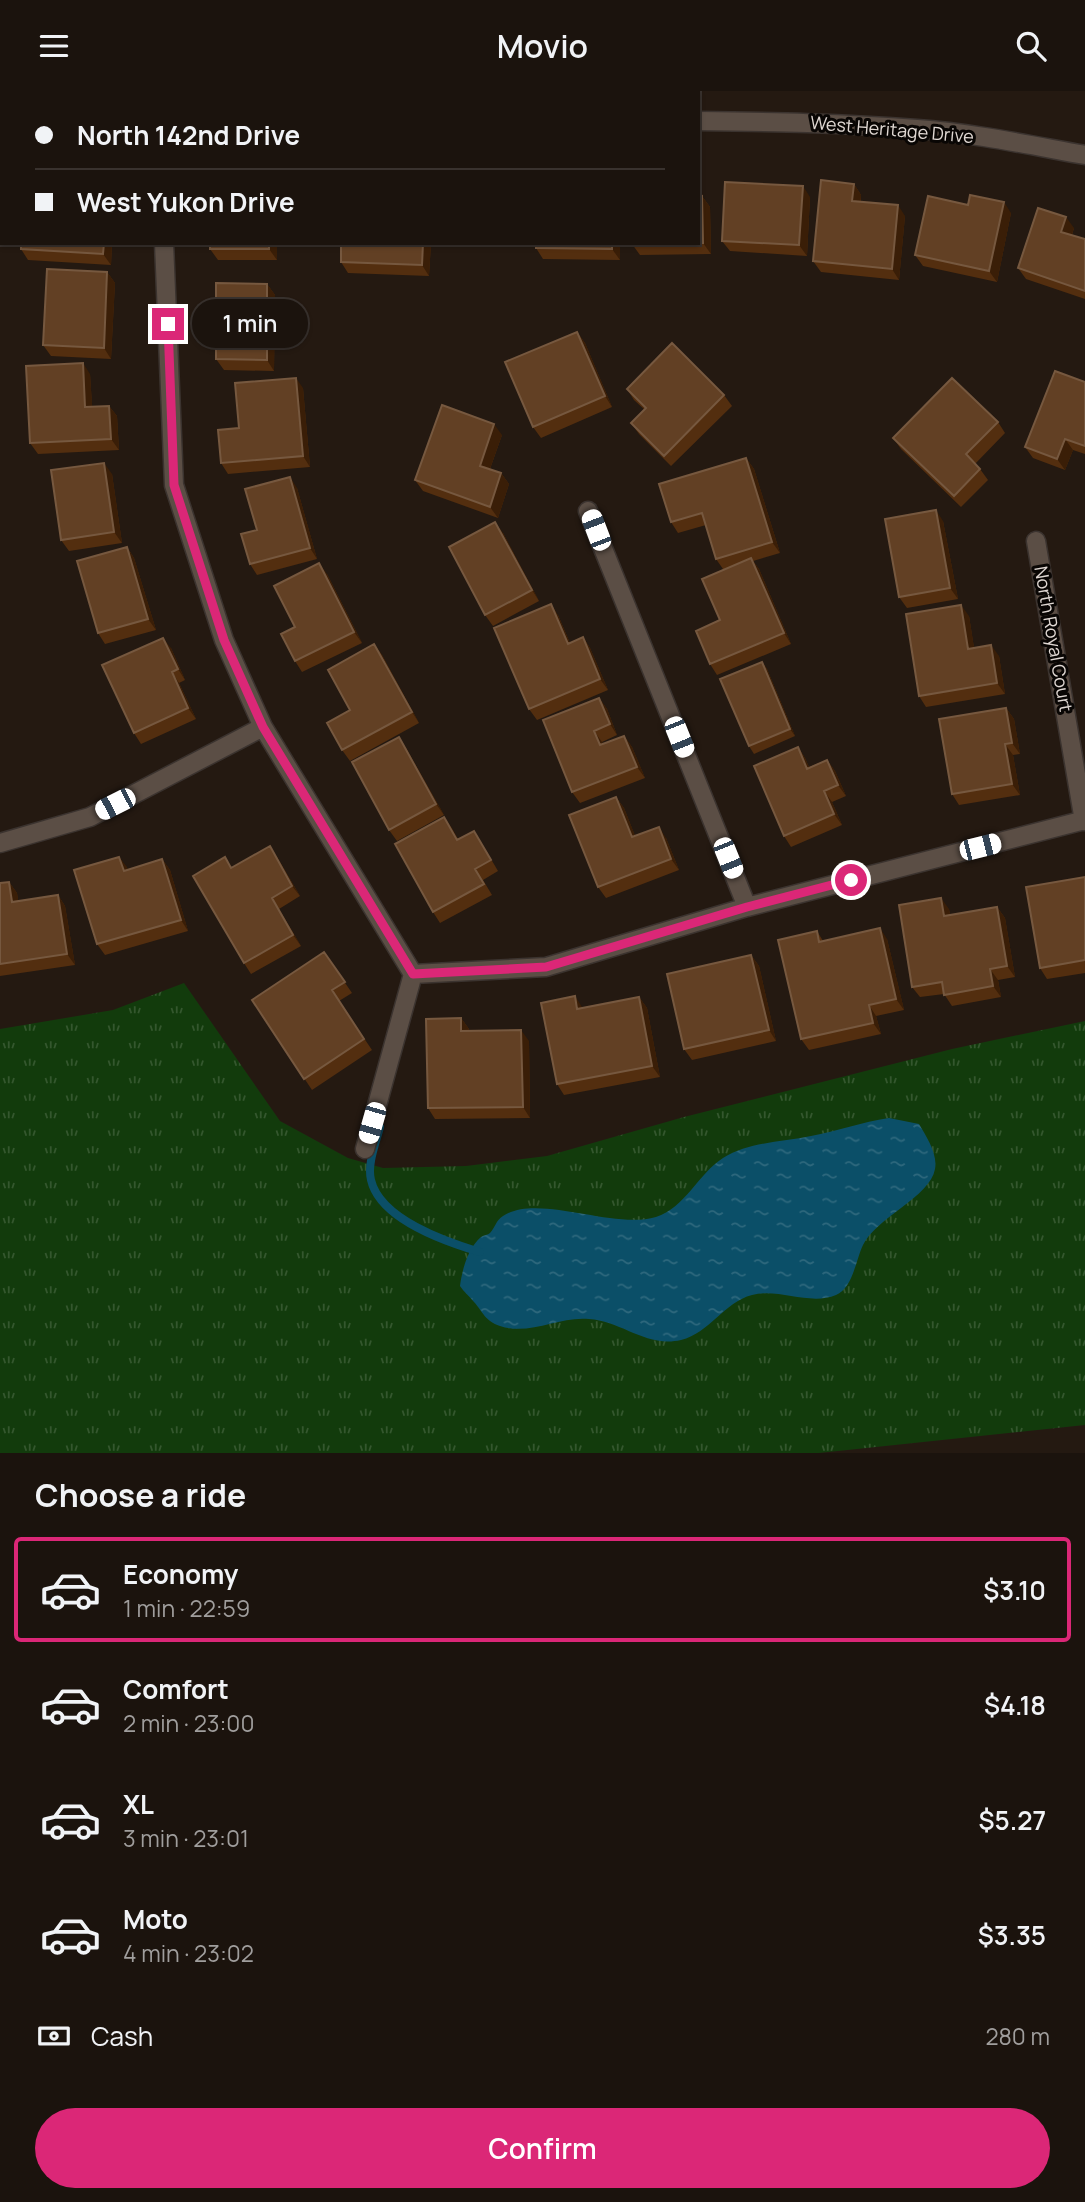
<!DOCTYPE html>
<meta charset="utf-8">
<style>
:root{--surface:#1b130d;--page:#28201b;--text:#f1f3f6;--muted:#a09e9d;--line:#39322e;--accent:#db2777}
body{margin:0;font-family:Manrope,sans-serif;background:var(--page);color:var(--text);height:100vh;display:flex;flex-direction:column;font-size:26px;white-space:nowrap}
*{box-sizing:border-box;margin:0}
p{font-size:23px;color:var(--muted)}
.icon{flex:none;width:38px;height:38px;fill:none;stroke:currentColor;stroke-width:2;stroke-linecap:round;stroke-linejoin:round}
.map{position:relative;height:1362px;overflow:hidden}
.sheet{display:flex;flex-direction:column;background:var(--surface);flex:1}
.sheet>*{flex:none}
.hud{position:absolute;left:0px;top:0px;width:700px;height:154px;box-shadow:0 2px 5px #0004,0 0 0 2px var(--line);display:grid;align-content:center;height:154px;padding:0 35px;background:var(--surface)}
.end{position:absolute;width:32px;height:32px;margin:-16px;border:9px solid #db2777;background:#fff;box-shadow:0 0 0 4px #fff}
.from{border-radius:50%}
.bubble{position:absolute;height:49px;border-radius:24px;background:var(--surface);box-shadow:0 2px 5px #0004,0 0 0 2px var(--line);font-size:23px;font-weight:600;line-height:49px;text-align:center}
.car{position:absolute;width:21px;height:42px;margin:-21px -10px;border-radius:9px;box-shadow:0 0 5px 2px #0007;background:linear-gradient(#fff 24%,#345 0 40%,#fff 0 76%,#345 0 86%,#fff 0)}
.hud b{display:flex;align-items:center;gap:24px;height:66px;font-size:26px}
.hud b+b{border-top:2px solid var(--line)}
.hud i{width:18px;height:18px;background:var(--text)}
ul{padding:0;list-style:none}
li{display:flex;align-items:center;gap:21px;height:105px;margin:0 14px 10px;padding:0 21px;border:4px solid transparent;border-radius:7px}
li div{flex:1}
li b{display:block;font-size:26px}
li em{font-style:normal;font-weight:600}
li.selected{border-color:var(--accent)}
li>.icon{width:63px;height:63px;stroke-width:1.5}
h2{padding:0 35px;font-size:32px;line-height:84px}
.pay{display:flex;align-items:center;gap:18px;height:77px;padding:0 35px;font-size:26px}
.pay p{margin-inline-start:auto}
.action{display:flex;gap:14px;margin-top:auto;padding:14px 35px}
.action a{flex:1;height:80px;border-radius:42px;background:var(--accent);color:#fff;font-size:28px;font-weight:600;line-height:80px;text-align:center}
header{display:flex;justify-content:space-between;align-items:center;height:91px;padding:0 35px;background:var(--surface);font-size:32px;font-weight:600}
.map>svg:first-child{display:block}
.grass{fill:url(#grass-tufts)}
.water{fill:url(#water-ripples)}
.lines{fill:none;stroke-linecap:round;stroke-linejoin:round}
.stream{stroke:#0b4f68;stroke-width:8}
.minor-casing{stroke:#3b332f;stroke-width:21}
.minor{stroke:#5b4e45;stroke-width:18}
.wall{fill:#532e0f}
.shaded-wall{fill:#3a1e07}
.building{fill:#624024;stroke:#76583f;stroke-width:2}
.route{stroke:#db2777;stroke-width:9}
.labels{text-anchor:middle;stroke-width:6;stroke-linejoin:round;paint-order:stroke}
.street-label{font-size:18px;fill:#e0d8d3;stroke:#090604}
</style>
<header><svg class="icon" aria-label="menu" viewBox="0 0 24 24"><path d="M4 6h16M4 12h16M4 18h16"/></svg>Movio<svg class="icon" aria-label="search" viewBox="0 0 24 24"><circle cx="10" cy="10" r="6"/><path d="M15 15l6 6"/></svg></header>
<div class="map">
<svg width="1085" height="1362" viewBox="0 0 1085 1362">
<defs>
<pattern id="grass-tufts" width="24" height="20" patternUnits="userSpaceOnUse" patternTransform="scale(1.75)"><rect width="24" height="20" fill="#123b0c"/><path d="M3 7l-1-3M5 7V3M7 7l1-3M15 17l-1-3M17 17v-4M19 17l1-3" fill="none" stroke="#34572e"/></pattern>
<pattern id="water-ripples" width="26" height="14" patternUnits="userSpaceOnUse" patternTransform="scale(1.75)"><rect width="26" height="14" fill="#0b4f68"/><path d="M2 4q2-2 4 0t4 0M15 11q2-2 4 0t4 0" fill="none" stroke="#2e687d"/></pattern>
</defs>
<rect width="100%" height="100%" fill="#241911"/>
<path class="grass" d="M184 892 280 1030 348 1067 383 1077 466 1075 547 1065 684 1026 952 958 1085 930V1334L819 1362H0V938L113 919Z"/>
<path class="water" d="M889 1027 919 1033C926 1045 938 1063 935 1078 930 1106 877 1126 863 1154 856 1168 853 1197 836 1204 810 1215 779 1197 752 1204 724 1211 710 1242 681 1249 646 1257 622 1230 589 1228 559 1225 530 1245 500 1235 485 1230 483 1221 474 1211 469 1205 464 1201 460 1195 462 1179 468 1157 481 1146 484 1144 488 1144 490 1142 495 1137 496 1129 503 1125 538 1102 613 1139 656 1126 685 1117 698 1083 723 1067 749 1051 782 1051 811 1045 837 1040 862 1031 889 1027Z"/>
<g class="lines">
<path class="stream" d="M380 1036C376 1052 367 1073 371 1089 380 1128 446 1151 480 1161"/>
<defs>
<path id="minor" d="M160 2V0
M540 2V0
M698 30C771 31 844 32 917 38 973 42 1029 54 1085 64
M0 31H2
M164 152 174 394 224 549 263 636 413 883
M588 420 747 816
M1036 450 1084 730
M0 752 90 726 263 636
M413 883 546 876 747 816 1085 729
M365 1058 413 883"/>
</defs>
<use href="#minor" class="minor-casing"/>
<use href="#minor" class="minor"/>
</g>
<path class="wall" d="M854 93 861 104V111L905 125 899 189 821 181 813 170Z
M702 105 710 116 711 163 640 164 632 153Z
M810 106 807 165 730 160 722 150Z
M968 114 1011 122 997 191 923 175 915 164Z
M1074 137 1072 144 1085 148V208L1026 188 1018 177Z
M21 152H112L111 174 28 169 21 158Z
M210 152H277V169H218L210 158Z
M431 152 429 185 348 182 341 171Z
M452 152H524V156Z
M536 152H620V169L543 168 536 157Z
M107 181 115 192 111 268 51 265 43 254Z
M267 193 275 204 274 280 224 279 216 268Z
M577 241 585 252 612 316 541 347 533 336Z
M90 283 92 315H109L117 325 119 359 38 363 30 352Z
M1085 291V363L1073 359 1065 379 1033 367 1025 356Z
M303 297 310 376 228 383 221 372 239 337Z
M627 298 724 304 732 315 671 375 639 343 631 332 645 319 634 309Z
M998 331 1005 342 975 373 980 378 988 389 961 416 901 358 893 347Z
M502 344 490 378 501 382 509 393 498 427 423 400 415 389Z
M746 367 754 378 780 462 753 470 759 478 791 553 717 584 710 573 720 529 723 478 716 468 706 434 678 442 671 431Z
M112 383 122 452 69 460 61 449Z
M297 397 317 468 257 484 250 473 257 439Z
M943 430 958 508 907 517 899 506Z
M503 442 539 510 493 535 485 524Z
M127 456 134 467 156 539 105 553 98 542Z
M327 483 362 552 302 581 295 570V536Z
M558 524 570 552 583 546 590 557 608 599 537 629 529 618Z
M969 525 974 557 999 565 1005 603 926 616 919 605Z
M374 553 382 564 419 632 350 670 342 659 350 619Z
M171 557 185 589 179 592 196 628 141 653 134 642Z
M762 571 767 578 795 645 754 663 749 655Z
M599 607 607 618 617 644 602 651 603 653 624 645 632 656 645 687 580 712 572 701Z
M1006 617 1014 628 1020 663 1013 664 1020 704 959 714 952 703Z
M798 656 805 667 809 676 827 669 835 680 846 705 832 711 842 734 791 756 784 745Z
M406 657 444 724 397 750 389 739Z
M616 706 624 717 635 745 666 747 679 779 606 807 598 796Z
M444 726 458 748 481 751 498 780 483 789 492 804 440 832 433 821Z
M119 766 128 779 162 768 170 779 188 840 105 864 97 853Z
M277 766 300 805 279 818 301 855 251 883 244 872 232 776Z
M1085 786V882L1047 888 1040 877Z
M9 791 17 802 18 810 58 804 65 815 75 874 0 885V792Z
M997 816 1005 827 1015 886 998 889 1001 906 952 915 944 903 920 906 912 896 949 818 950 824Z
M817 840 823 850 887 848 904 919 876 925 881 943 809 959 801 948Z
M324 861 352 902 339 910 372 959 312 999 252 909Z
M751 864 759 875 776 950 692 969 684 958Z
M639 906 647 917 660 986 564 1004 557 993 583 917Z
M461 927 469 938V940L529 950 530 1027 435 1028 428 1017Z"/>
<path class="shaded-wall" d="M854 93 861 104 860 121 852 110Z
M803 95 810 106 807 165 799 154Z
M702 105 710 116 711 163 703 152Z
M1004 111 1011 122 997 191 989 180Z
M898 114 905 125 899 189 892 178Z
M1066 126 1074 137 1069 152 1061 141Z
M104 152H112L111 174 103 163Z
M269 152H277V169L269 158Z
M423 152H431L429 185 422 174Z
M612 152H620V169L612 158Z
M107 181 115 192 111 268 104 257Z
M267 193 275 204 274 280 267 269Z
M577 241 585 252 612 316 605 305Z
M83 272 90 283 93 327 85 316Z
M296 287 303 297 310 376 303 365Z
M109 315 117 325 119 359 111 348Z
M494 333 502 344 487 386 480 375Z
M1065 348 1073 359 1065 379 1057 368Z
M746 367 754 378 780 462 772 451Z
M104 372 112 383 122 452 114 441Z
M501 382 509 393 498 427 490 416Z
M290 386 297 397 317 468 310 457Z
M936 419 943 430 958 508 950 497Z
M495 431 503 442 539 510 532 499Z
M127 456 134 467 156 539 148 528Z
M751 467 759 478 791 553 784 542Z
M319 472 327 483 362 552 354 541Z
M551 513 558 524 575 564 568 553Z
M961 514 969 525 976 569 968 558Z
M583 546 590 557 608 599 600 588Z
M163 547 171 557 185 589 178 578Z
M374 553 382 564 419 632 412 621Z
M991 554 999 565 1005 603 997 592Z
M762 571 767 578 795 645 790 638Z
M172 581 179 592 196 628 188 617Z
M599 607 607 618 617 644 610 633Z
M1006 617 1014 628 1020 663 1012 652Z
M594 640 602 651 608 665 600 654Z
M624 645 632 656 645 687 637 676Z
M399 646 406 657 444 724 436 713Z
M1005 653 1013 664 1020 704 1012 693Z
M798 656 805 667 814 688 807 678Z
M827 669 835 680 846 705 838 694Z
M824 700 832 711 842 734 834 723Z
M616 706 624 717 640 757 632 746Z
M444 726 452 737 465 760 457 749Z
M659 736 666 747 679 779 671 768Z
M270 755 277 766 300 805 292 795Z
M119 766 127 776 131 791 124 780Z
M162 768 170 779 188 840 181 829Z
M9 791 17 802 20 822 12 811Z
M58 804 65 815 75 874 67 863Z
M272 807 279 818 301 855 293 844Z
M941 807 949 818 952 836 944 825Z
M997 816 1005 827 1015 886 1007 875Z
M880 837 887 848 904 919 896 908Z
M751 864 759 875 776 950 769 939Z
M990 878 998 889 1001 906 993 895Z
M575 905 582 916 585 929 577 918Z
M639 906 647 917 660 986 652 975Z
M869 914 876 925 881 943 873 932Z
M461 927 469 938V951L461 940Z
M521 939 529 950 530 1027 523 1016Z"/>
<path class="building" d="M821 89 854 93 852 110 898 114 892 178 813 170Z
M725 91 803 95 799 154 722 150Z
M970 104 1004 111 989 180 915 164 928 105 968 114Z
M702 105 703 152H698V106Z
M1038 117 1066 126 1061 141 1085 148V200L1018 177Z
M21 152H104L103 163 21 158Z
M210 152H269V158H210Z
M341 152H423L422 174 341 171Z
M536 152H612V158L536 157Z
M632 152H675L632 153Z
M47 178 107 181 104 257 43 254Z
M216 192 267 193V269L216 268Z
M577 241 605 305 533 336 505 271Z
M672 252 724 304 664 365 631 332 646 317 627 298Z
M83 272 85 316 109 315 111 348 30 352 26 275Z
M1055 280 1085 291V355L1065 348 1057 368 1025 356Z
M296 287 303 365 221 372 218 339 239 337 235 292Z
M952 287 998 331 966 363 980 378 954 405 893 347Z
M442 314 494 333 480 375 501 382 490 416 415 389Z
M746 367 772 451 716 468 702 422 671 431 659 393Z
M104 372 114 441 61 449 51 379Z
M290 386 310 457 250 473 241 443 257 439 245 398Z
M936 419 950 497 899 506 885 428Z
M495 431 532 499 485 524 449 456Z
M127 456 148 528 98 542 77 470Z
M751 467 784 542 710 573 696 540 720 529 702 488Z
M319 472 354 541 295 570 281 543 295 536 274 495Z
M551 513 568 553 583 546 600 588 529 618 494 537Z
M961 514 968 558 991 554 997 592 919 605 906 523Z
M163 547 178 578 172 581 188 617 134 642 102 574Z
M374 553 412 621 342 659 327 632 350 619 328 579Z
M762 571 790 638 749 655 720 588Z
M599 607 610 633 594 640 600 654 624 645 637 676 572 701 543 629Z
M1006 617 1012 652 1005 653 1012 693 952 703 939 628Z
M399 646 436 713 389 739 352 671Z
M798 656 807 678 827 669 838 694 824 700 834 723 784 745 754 675Z
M616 706 632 746 659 736 671 768 598 796 569 724Z
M444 726 457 749 474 740 491 769 475 778 484 793 433 821 395 753Z
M270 755 292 795 272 807 293 844 244 872 193 785 225 766 231 777Z
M119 766 124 780 162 768 181 829 97 853 74 779Z
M1085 786V869L1040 877 1026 796Z
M9 791 12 811 58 804 67 863 0 873V792Z
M941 807 944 825 997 816 1007 875 990 878 993 895 944 904 942 891 912 896 899 814Z
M880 837 896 908 869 914 873 932 801 948 778 849 817 840 819 851Z
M324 861 345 891 332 899 364 948 304 988 252 909Z
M751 864 769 939 684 958 667 883Z
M575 905 577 918 639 906 652 975 557 993 541 912Z
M461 927V940L521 939 523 1016 428 1017 426 928Z"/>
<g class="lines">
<path class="route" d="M168 233 174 394 224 549 263 636 413 883 546 876 747 816 851 789"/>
</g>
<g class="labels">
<g class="street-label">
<text transform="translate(892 39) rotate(5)" y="6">West Heritage Drive</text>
<text transform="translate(1053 548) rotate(80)" y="6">North Royal Court</text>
</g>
</g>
</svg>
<i class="end from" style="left:851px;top:789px"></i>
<i class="end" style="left:168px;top:233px"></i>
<div class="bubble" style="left:192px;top:208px;width:116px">1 min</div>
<i class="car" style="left:596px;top:439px;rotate:339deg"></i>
<i class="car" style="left:679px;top:646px;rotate:158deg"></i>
<i class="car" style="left:115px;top:713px;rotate:243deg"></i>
<i class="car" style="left:980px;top:756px;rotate:76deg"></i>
<i class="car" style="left:728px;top:767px;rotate:158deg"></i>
<i class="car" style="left:372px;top:1032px;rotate:196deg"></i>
<div class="hud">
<b><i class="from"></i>North 142nd Drive</b>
<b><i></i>West Yukon Drive</b>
</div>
</div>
<section class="sheet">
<h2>Choose a ride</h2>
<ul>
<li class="selected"><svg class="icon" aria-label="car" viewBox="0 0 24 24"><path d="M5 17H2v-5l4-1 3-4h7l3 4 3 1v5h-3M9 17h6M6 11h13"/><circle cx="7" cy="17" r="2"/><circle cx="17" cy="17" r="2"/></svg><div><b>Economy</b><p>1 min · 22:59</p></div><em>$3.10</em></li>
<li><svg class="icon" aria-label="car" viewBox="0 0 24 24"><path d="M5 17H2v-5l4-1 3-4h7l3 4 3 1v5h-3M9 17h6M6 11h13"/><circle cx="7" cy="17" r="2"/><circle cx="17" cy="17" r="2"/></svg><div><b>Comfort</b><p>2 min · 23:00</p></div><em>$4.18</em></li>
<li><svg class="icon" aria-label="car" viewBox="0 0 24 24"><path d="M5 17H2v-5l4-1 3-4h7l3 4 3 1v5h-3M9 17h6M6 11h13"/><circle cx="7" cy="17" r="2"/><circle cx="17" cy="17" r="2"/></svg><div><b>XL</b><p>3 min · 23:01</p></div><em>$5.27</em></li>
<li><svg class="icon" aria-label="car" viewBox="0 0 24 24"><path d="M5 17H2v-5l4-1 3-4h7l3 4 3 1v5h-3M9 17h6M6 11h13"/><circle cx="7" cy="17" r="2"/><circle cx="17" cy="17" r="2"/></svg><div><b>Moto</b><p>4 min · 23:02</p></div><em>$3.35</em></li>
</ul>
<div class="pay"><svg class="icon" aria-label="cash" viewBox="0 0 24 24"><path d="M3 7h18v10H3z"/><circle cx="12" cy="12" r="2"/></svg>Cash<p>280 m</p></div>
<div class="action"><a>Confirm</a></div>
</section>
